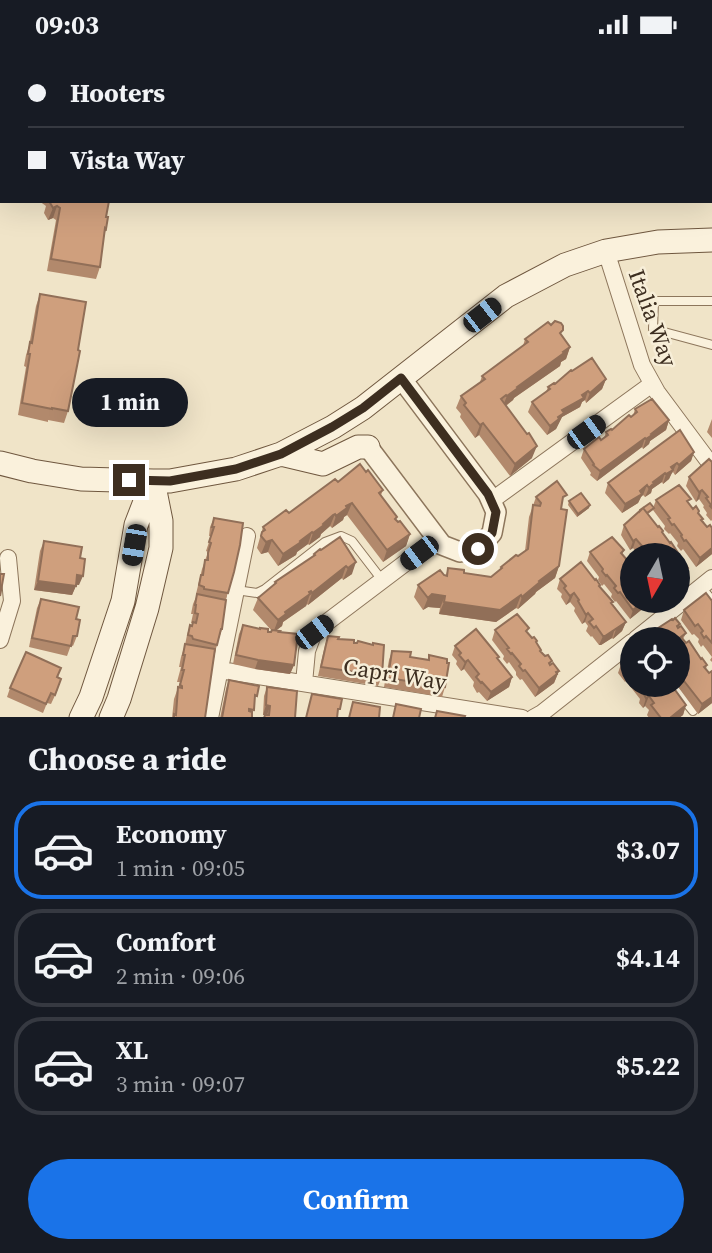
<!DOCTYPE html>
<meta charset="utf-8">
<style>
:root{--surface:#171b24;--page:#242831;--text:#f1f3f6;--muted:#9ea1a6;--line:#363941;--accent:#1a73e8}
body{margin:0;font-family:"Source Serif 4",serif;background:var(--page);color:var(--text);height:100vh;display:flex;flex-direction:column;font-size:26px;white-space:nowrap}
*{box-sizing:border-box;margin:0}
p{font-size:23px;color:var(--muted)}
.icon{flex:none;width:38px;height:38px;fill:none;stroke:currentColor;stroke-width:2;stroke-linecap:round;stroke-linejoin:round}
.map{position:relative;height:668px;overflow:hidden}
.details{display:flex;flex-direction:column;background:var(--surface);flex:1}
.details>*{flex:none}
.banner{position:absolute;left:0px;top:0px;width:712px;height:154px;box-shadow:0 7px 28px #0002;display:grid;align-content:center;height:154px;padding:0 28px;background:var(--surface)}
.needle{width:46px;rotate:189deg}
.buttons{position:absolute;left:620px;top:494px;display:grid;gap:14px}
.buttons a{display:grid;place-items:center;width:70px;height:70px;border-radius:50%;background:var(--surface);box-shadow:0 7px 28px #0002;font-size:35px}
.end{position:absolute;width:32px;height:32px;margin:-16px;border:9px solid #3d2e20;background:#fff;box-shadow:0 0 0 4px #fff}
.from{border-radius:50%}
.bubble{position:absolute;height:49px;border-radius:24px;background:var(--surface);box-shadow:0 7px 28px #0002;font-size:23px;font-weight:700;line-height:49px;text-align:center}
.car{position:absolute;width:21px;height:42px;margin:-21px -10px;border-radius:9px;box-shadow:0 0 5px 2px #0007;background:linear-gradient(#222 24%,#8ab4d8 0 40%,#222 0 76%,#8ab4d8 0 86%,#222 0)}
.banner b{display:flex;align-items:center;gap:24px;height:66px;font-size:26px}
.banner b+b{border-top:2px solid var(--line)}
.banner i{width:18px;height:18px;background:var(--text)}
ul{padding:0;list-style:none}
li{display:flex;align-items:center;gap:21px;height:98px;margin:0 14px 10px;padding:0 14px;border:4px solid var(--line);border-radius:28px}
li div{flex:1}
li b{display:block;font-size:26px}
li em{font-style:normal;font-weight:700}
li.selected{border-color:var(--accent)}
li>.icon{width:63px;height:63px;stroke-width:1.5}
h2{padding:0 28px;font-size:32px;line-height:84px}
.primary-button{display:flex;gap:14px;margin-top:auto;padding:14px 28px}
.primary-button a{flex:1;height:80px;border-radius:42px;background:var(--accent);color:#fff;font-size:28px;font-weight:700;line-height:80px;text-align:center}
.status{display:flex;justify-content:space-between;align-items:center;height:49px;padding:0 35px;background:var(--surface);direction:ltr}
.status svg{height:19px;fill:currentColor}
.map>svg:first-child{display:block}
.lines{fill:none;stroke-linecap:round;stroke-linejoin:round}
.service-casing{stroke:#8d765c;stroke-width:10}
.minor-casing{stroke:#8d765c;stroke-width:18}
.tertiary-casing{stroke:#8d765c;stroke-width:22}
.secondary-casing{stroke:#6f573f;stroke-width:25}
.motorway-casing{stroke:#5b4430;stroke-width:31}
.service{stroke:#faf1dc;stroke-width:8}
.minor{stroke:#faf1dc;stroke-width:16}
.tertiary{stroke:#faf1dc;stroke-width:19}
.secondary{stroke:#faf1dc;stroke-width:23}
.motorway{stroke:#e0a458;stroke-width:28}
.wall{fill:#b2896c}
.shaded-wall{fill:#916f58}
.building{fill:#cf9f7d;stroke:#916f58;stroke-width:2}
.route{stroke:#3d2e20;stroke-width:9}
.labels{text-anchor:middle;stroke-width:5;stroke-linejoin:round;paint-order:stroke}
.street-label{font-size:23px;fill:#3d2e20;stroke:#f7eed8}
</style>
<div class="status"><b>09:03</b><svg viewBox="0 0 49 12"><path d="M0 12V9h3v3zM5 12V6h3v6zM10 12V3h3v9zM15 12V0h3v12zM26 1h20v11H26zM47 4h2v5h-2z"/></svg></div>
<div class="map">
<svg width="712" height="669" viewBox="0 0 712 669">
<rect width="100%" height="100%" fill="#f0e4c8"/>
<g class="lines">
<defs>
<path id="service" d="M712 252H654L653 280 712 296
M701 538 712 551
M236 541 257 544 265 540 325 493 341 487 352 492 382 531
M671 635 693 662"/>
<path id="minor" d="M606 202 642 316 657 343 712 417
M491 452 652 335
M636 590 712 529
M0 591 12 552 8 509
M220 621 522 669
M304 634 307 602 314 583 437 490
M210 669 247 487
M533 669 542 664 632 593"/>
<path id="tertiary" d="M368 398 442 496 460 503 478 500 492 484 496 463 488 445 401 329"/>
<path id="secondary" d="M281 405 323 415 358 398H368
M0 414 32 422 81 430 153 432H170L236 420 281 405 333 378 363 359 506 247 565 216 606 202 658 193 712 191
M81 669 91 648 123 552 136 476 153 432
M111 669 119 650 147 559 161 499V472L153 432"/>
<path id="motorway" d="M335 0 340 2
M467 0 473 2
M710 76H712
M710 117 712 118"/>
</defs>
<use href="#service" class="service-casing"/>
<use href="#minor" class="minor-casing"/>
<use href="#tertiary" class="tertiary-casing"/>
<use href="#secondary" class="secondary-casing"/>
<use href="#motorway" class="motorway-casing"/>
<use href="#service" class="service"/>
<use href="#minor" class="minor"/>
<use href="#tertiary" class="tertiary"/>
<use href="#secondary" class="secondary"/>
<use href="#motorway" class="motorway"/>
</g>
<path class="wall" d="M39 152H109L106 168V180L104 187 100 218 96 230 47 222 56 171 53 169 48 171 44 164 46 157Z
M40 245 68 362 64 374 48 371V373L18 366 26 318 24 317 26 306 29 297 36 257Z
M561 286 570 298 566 310 561 313 560 317 514 349 513 351 506 357 532 409 510 427 479 386 475 389 460 368 461 365 456 359 461 347 480 333 482 327 523 297 525 290Z
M572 322 606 330 602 340 586 354 585 351 582 353 580 358 562 368 556 380 547 386 528 363 532 353 546 343 548 338 555 335Z
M635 360 669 371 666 381 650 392 649 395 643 400 642 398 597 432 590 426 591 424 581 409 584 400 601 391 604 389 606 383 612 381 633 367Z
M712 370V389L707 383Z
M694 403 691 412 675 426 673 423 671 425 669 430 663 435 662 433 652 440 651 444 645 448 643 446 641 448 638 454 622 464 605 444 608 434Z
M712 413V471L711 472 706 466 707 464 703 458 704 457 699 450 696 453 686 437 689 428Z
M366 423 383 441 381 446 396 471 410 485 406 497 383 513 347 466 344 468 343 471 332 479 330 477 329 478 321 485 320 488 309 496 308 495 297 503 296 506 278 517 268 503 261 505 257 499 263 478 289 464 338 433Z
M536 448 562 458 559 517 555 529 536 543 535 545 518 560 516 559 496 573 439 565 440 559 428 558 423 561 414 548 418 536 446 526 448 519 464 524 491 528 499 522 501 518 525 502 529 468Z
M656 451 689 455 699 465 707 478 712 479V505L696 518 683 500 681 502 677 497 678 494 670 484 669 485 664 480 665 477 653 461 648 465 658 478 663 482V484L688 519 685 528 677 506H638L633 499 630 501 621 486 624 476 640 461 653 459Z
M569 452 589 459 577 468 568 456Z
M214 469 234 523 226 550 222 580 215 602 205 669H172L174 650 180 633H177L181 618H179L181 608 185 596 187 586 190 576 192 577 193 574H191L193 565H191L193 555 197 546 196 545 202 520 208 503 206 502 211 487H209L210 478Z
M340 488 352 525 343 531 342 529 308 556 307 555 306 557 283 573 282 577 276 581 279 583 294 616 290 625 255 620 233 615 239 585 243 576 271 583 272 582 253 561 258 549 274 536 275 533 313 507 314 505Z
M44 492 80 509 79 536H76L72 546 34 541 40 502Z
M624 501 622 506 632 551 651 553 630 570 616 552 615 553 611 548 612 545 604 535 602 537 598 531 599 528 587 512 590 503Z
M560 530 595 531 600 536V538L626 573 622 582 613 590 612 589 601 596H599L592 587 591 588 586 582 588 577 585 573 582 575 574 562 575 559 570 553 566 556 561 548 562 545 557 540Z
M41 550 76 570 77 587 73 597 71 596 67 607 29 598 37 559Z
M712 552V613L710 611 712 608 703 596 701 598 698 593 699 590 694 585 692 586 681 571 684 561Z
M680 575 679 579 686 584 683 590 707 616 706 620 712 654 698 665 676 635H677V590H647L649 585Z
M495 581 527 583 532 589 537 592V594L541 602 551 615 559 622 554 634 535 648 522 630 520 631 516 626V623L509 613 507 615 503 610 504 607 492 591Z
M328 587 354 594 382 627 378 637 318 627 325 596Z
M455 597 499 608 498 610 512 628 509 638 487 652 479 643 477 644 473 637 474 633 464 620 461 622 456 615 457 612 452 606Z
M392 602 410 608 428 611 429 606 445 638 442 648 384 638 389 611Z
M632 607V635H673L674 640 686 656 683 666 679 669H649L647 666 649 661 645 657 643 659 639 654 640 650 626 632 625 633 618 624 621 615Z
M58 629V640L51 655 47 654 43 664 7 648 10 639Z
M229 631 255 654 252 668 220 669 226 640Z
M267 638 295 669H264L265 666H267H263L264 647Z"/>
<path class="shaded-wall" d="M57 157 53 169 48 171 53 159Z
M570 298 566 310 561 313 560 317 514 349 513 351 502 359 507 347 517 338Z
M606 330 602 340 586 354 590 344Z
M588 342 585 351 582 353 580 358 562 368 556 380 547 386 550 377 562 361Z
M669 371 666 381 650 392 649 395 643 400 646 390 651 385Z
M483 374 479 386 475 389 480 376Z
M645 389 642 398 597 432 600 422Z
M537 397 532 409 510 427 515 415Z
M694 403 691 412 675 426 679 416Z
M677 414 669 430 663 435 666 425 671 418Z
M665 424 662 433 652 440 651 444 645 448 649 439 653 433Z
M647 436 643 446 641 448 638 454 622 464 625 455Z
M702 441 699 450 696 453 699 443Z
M352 454 347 466 344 468 343 471 332 479 336 467 346 457Z
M590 456 589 459 577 468 578 465Z
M335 465 330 477 321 485 320 488 309 496 313 484Z
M312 483 308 495 297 503 296 506 278 517 283 505Z
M410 485 406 497 383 513 387 501Z
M636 490 633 499 630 501 633 492Z
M272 491 268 503 261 505 266 493Z
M712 499V505L696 518 700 509Z
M356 513 352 525 343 531 348 519Z
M346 517 342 529 308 556 312 544Z
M559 517 555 529 536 543 535 545 518 560 522 548 539 532Z
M688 519 685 528 677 534V526Z
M77 526 83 527 79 536 74 535Z
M38 532 76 537 72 546 34 541Z
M311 542 306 557 283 573 282 577 273 584 278 571 285 563Z
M574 544 570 553 566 556 570 547Z
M432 545 445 547 440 559 428 558 423 561 428 549Z
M521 546 516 559 496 573 439 565 444 553Z
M645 551H652L651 553 630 570 633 561Z
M588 564 585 573 582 575 586 566Z
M626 573 622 582 613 590 616 580Z
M615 579 612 589 601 596H599L603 587Z
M258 611 294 616 290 625 255 620Z
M468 611 464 620 461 622 465 613Z
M559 622 554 634 535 648 539 639Z
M512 628 509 638 487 652 491 643Z
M649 647 645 657 643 659 646 649Z
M712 648V654L698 665 702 655Z
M266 656 270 657 267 666H263Z
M686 656 683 666 679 669H670Z"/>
<path class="building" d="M0 62 2 63V86L0 89Z
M49 152H109L106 168H108L106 180 105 179 100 218 51 210 60 159 57 157 53 159Z
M40 245 86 253 78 301 80 302 68 362 52 359V360L22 354 30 305H28L30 293 32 294Z
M555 272 561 274 563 277V281L560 284 570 298 563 303 564 304 517 338 518 339 507 347 506 346 501 350 527 385 529 384 537 397 515 415 483 374 480 376 464 356 466 354 461 347 485 330 482 327 528 293 525 290 548 273 551 276Z
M592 309 606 330 590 344 588 342 582 346 584 349 562 361 564 364 558 368 559 370 550 377 532 353 550 340 548 338 554 334 555 335 571 321 572 322Z
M652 350 669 371 651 385 652 386 646 390 645 389 600 422 593 416 594 415 584 400 599 388 601 391 608 386 606 383 611 380 612 381 629 366 631 368 637 363 635 360Z
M680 381 694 403 679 416 677 414 671 418 673 421 666 425 665 424 653 433 654 434 649 439 647 436 640 442 642 445 625 455 608 434Z
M709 410 712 413V459L710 457 711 456 706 449 708 448 702 441 699 443 689 428Z
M360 415 366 423 368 421 383 441 379 444 397 468 395 470 398 473 400 472 410 485 387 501 352 454 346 457 347 459 336 467 335 465 333 466 323 475 324 476 313 484 312 483 300 492 301 493 283 505 272 491 266 493 261 487 262 483 265 481 263 478 286 461 289 464 335 430 338 433Z
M557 432 567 446 563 448 561 460 567 461 559 517 539 532 540 533 522 548 521 546 500 561 444 553 445 547 432 545 428 549 418 536 440 521 444 526 447 527 448 519 464 521V524L491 528 502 519 501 518 516 506 518 507 528 500 533 456 540 457 541 454 536 448Z
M679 436 691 450 687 452 693 460 696 457 699 462 698 464 703 470 701 471 707 478 710 476 712 479V499L700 509 686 491 684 492 681 487 682 486 674 475 672 476 668 470 670 469 656 451Z
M581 444 590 456 578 465 569 452Z
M650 454 654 459 647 464 643 459 640 462V461Z
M643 459 658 478 659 477 663 482 662 483 670 494 671 493 688 519 677 526V506H644L645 505 641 499 642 497 636 490 633 492 624 476Z
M214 469 243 474 240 496 234 523 228 544 204 540V538L199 536 201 526H203L205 511H208V504L211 494 209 493 214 478H212Z
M340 488 356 513 348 519 346 517 312 544 311 542 309 543 310 545 285 563 286 565 278 571 258 549 276 534 275 533 315 506 314 505 320 500 321 501Z
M612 488 624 501 621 504 627 511 630 509 632 513V551H645L633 561 620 543 618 544 614 539 616 537 607 526 606 527 602 522 603 520 590 503Z
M44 492 82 498 80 509 85 510 83 527 77 526 76 537 38 532Z
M581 513 595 531 596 530 600 536 599 537 613 553 611 554 626 573 605 587H603L596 577 594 579 589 573 593 570 588 564 586 566 578 552 579 551 574 544 570 547 564 539 566 537 560 530Z
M0 525H4L0 547Z
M706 544 712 552V594L706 587 704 589 701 584 703 582 698 575 695 577 684 561Z
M197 545 226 551 222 580H221L217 596 193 590 192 587 188 586 190 576 192 577 193 573 196 574 198 565 195 564 196 556H195Z
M41 550 79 558 76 570 80 571 77 587H73L71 597 32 589Z
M517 565 529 579 526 582 532 589 534 588 537 592 536 593 541 601 540 602 545 607 548 606 552 612 549 614 550 616 553 614 559 622 556 623 557 625 539 639 525 621 523 622 519 617 521 615 512 604 511 605 507 600 509 599 495 581Z
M675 569 680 575 677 577 678 579 681 577 686 584 681 588 686 594 689 592 701 610 702 609 707 616 704 618 709 624 712 622V648L702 655 677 623V590H653L649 585 672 570 673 571Z
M243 576 260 580V579L268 580V583H271L272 581 280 582 279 583 298 585 294 616 258 611 236 606Z
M476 580 499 608 497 609 512 628 491 643 482 633 481 634 476 628 479 625 468 611 465 613 459 606 461 604 455 597Z
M328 587 339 588 338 590 354 591V594H357L358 592 373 596V594L384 596 382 627 321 618Z
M185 595 215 600 205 669H174V665L176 666 178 638 182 639V637L180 636 184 621H182L185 606H183Z
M392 602 411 603 410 608 429 611V606L447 610V614H449L445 638 388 629Z
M26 603 61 619 57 628 61 630 55 646 51 644 46 655 10 639Z
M632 607V625L630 622 628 624 621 615Z
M229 631 259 637 257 647 255 646 254 661 249 660V662L252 663V669H222Z
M639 635H673L675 637 673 638 686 656 670 669H661L651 656 654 654 649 647 646 649 643 644 645 643Z
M267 638 297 642 295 669H264L265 666H269L270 657 266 656Z
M312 645 342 650 340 660H338L337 669H306Z
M353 653 380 658 379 669H349Z
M396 655 421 660 419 669H393Z
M437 662 465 667 464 669H435Z"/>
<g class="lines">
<path class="route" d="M129 431 170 432 236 420 281 405 332 378 363 359 401 329 488 445 496 463 492 484 478 500"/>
</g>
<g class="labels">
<g class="street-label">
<text transform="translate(653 269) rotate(70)" y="8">Italia Way</text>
<text transform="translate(395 625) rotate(9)" y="8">Capri Way</text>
</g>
</g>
</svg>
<div class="buttons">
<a><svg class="needle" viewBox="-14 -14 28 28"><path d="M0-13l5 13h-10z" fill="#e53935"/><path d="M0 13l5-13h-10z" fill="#9ea1a6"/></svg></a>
<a><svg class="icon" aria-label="locate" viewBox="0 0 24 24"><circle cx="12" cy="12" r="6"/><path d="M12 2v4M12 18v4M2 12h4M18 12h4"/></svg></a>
</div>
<i class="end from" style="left:478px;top:500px"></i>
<i class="end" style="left:129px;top:431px"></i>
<div class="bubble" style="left:72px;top:329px;width:116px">1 min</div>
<i class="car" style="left:482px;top:266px;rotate:52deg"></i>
<i class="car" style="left:586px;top:383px;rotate:54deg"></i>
<i class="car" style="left:134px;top:496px;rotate:190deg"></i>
<i class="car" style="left:419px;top:504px;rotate:233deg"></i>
<i class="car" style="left:314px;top:583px;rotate:53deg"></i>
<div class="banner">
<b><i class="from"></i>Hooters</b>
<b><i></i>Vista Way</b>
</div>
</div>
<section class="details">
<h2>Choose a ride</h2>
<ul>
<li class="selected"><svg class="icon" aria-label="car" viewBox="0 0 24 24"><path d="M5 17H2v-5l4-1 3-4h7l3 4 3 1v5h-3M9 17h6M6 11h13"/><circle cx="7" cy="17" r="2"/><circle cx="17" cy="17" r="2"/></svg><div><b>Economy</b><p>1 min · 09:05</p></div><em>$3.07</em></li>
<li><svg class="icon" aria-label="car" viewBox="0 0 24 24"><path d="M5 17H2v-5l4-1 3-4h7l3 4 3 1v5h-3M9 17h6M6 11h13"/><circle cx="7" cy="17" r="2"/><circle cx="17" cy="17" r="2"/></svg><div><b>Comfort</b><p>2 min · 09:06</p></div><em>$4.14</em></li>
<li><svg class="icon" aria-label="car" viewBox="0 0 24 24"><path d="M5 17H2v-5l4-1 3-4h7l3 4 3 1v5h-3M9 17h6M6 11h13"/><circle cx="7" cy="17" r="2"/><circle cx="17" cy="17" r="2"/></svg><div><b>XL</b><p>3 min · 09:07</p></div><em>$5.22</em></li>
</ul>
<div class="primary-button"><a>Confirm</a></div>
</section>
